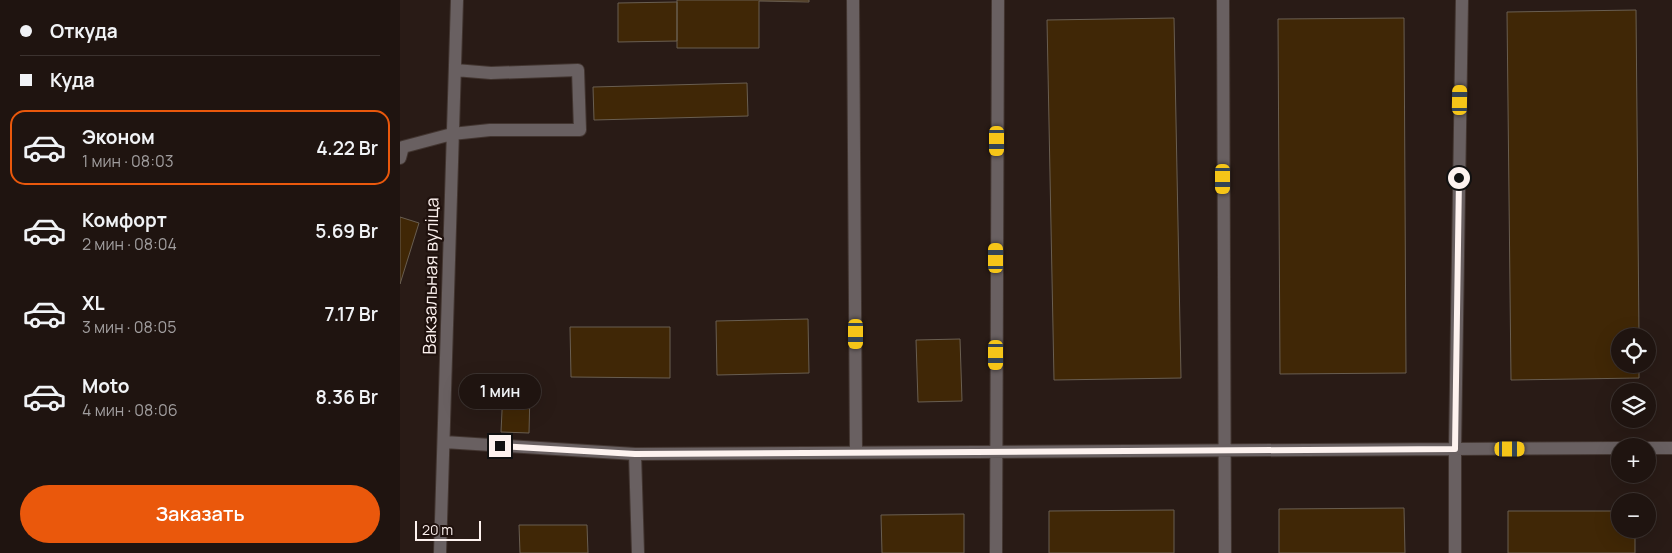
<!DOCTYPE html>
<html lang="ru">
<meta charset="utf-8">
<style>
:root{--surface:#1f1410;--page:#2c211e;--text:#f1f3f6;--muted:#a19e9f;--line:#3c3330;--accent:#ea580c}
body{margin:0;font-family:Manrope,sans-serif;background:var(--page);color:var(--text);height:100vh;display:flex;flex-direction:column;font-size:19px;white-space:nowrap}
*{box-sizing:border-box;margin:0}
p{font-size:16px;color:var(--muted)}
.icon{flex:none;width:28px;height:28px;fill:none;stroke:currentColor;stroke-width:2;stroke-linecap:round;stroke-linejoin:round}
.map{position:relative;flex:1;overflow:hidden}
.panel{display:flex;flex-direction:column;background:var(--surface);width:400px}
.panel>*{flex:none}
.top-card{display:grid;align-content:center;height:110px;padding:0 20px;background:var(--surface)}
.tools{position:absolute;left:1211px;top:328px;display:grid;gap:10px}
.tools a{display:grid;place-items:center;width:45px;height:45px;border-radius:50%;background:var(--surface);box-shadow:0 5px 20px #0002,0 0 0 1px var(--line);font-size:25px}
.scale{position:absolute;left:15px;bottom:12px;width:66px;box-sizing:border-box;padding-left:5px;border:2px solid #fdf2ef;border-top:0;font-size:14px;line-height:18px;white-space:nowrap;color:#fdf2ef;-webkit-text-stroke:4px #1f110d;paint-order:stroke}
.end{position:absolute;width:22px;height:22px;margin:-11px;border:6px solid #fdf2ef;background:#111;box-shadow:0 0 0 2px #111}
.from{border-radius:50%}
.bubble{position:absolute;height:35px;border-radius:18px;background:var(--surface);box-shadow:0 5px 20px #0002,0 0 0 1px var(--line);font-size:16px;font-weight:600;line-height:35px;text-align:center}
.car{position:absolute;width:15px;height:30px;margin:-15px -8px;border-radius:6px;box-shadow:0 0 4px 1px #0007;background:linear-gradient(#f5c518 24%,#345 0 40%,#f5c518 0 76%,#345 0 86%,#f5c518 0)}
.top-card b{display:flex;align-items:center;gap:18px;height:48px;font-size:19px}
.top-card b+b{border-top:1px solid var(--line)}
.top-card i{width:12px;height:12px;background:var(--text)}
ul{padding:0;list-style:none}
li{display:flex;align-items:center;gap:15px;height:75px;margin:0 10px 8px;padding:0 10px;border:2px solid transparent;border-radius:15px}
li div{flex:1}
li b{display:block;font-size:19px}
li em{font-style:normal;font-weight:600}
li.selected{border-color:var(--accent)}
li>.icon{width:45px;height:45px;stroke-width:1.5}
.cta{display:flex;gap:10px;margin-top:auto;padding:10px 20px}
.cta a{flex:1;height:58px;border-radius:30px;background:var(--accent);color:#fff;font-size:20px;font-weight:600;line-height:58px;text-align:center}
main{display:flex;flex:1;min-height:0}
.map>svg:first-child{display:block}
.building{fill:#402706;stroke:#695e51}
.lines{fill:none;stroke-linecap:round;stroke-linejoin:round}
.minor-casing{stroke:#423530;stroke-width:14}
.minor{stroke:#696061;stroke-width:12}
.route{stroke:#fdf2ef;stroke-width:6}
.labels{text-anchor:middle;stroke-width:4.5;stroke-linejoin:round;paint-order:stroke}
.street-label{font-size:18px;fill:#fdf2ef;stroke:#1f110d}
</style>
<main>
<section class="panel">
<div class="top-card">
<b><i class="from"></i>Откуда</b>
<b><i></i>Куда</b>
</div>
<ul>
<li class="selected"><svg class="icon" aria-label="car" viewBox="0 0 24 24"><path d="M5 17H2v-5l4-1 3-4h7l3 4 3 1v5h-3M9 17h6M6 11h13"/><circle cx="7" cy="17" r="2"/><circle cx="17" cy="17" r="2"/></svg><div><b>Эконом</b><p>1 мин · 08:03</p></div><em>4.22 Br</em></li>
<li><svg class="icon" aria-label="car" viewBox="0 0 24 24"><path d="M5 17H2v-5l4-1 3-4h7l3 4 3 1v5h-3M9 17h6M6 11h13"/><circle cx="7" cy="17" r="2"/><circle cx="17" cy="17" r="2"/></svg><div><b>Комфорт</b><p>2 мин · 08:04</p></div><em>5.69 Br</em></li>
<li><svg class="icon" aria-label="car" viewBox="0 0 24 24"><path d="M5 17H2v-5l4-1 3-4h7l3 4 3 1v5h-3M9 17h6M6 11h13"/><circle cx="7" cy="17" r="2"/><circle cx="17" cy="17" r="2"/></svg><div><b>XL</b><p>3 мин · 08:05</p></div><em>7.17 Br</em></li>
<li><svg class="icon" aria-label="car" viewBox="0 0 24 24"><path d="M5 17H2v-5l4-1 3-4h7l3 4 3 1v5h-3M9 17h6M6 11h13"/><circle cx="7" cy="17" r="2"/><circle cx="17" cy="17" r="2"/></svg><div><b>Moto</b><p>4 мин · 08:06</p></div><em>8.36 Br</em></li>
</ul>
<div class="cta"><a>Заказать</a></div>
</section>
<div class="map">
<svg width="1272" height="553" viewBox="0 0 1272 553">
<rect width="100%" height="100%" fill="#291b16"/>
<path class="building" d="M277 0H409V2L359 1V48H277Z
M277 2V41L218 42V3Z
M1236 10 1239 336H1220V364H1239V378L1111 380 1107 12Z
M774 18 781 378 654 380 647 20Z
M1004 18 1006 373 880 374 878 19Z
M347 83 348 116 194 120 193 87Z
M0 217 19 223 0 284Z
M408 319 409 373 317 375 316 321Z
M170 327H270V378L171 377Z
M560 339 562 401 518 402 516 340Z
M103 390 130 391 129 433 101 432Z
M1004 508 1005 553H879V509Z
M774 510V553H649V511Z
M1108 511H1220V529H1235V553H1108Z
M564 514V553H482L481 515Z
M119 525H187L188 553H120Z"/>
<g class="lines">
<defs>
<path id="minor" d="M453 0 456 452
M823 0 825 553
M0 158 3 147 52 134 90 130H180L178 70 91 73 55 70
M44 442 235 454 1220 448
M1248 448H1272
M235 454 238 553
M40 553 57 0
M596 553 598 0
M1055 553V449L1062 0"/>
</defs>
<use href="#minor" class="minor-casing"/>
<use href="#minor" class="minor"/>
</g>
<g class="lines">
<path class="route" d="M100 446 235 454 1055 449 1059 178"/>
</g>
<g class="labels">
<g class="street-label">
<text transform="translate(31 276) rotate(-89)" y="6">Вакзальная вуліца</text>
</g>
</g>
</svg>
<div class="tools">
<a><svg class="icon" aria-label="locate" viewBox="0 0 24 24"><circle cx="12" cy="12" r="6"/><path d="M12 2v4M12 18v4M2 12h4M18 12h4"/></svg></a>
<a><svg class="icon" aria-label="layers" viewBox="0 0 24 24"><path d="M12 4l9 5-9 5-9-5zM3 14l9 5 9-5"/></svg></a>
<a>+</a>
<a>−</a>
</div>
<div class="scale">20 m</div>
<i class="end from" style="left:1059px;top:178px"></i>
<i class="end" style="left:100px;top:446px"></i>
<div class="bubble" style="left:59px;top:374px;width:82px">1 мин</div>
<i class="car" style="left:1060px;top:100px;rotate:1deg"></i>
<i class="car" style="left:597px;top:141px;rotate:180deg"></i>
<i class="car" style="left:823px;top:179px;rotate:180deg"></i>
<i class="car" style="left:596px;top:258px;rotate:0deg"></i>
<i class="car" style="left:456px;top:334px;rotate:180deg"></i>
<i class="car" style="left:596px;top:355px;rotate:180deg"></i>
<i class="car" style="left:1110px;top:449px;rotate:90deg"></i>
</div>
</main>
